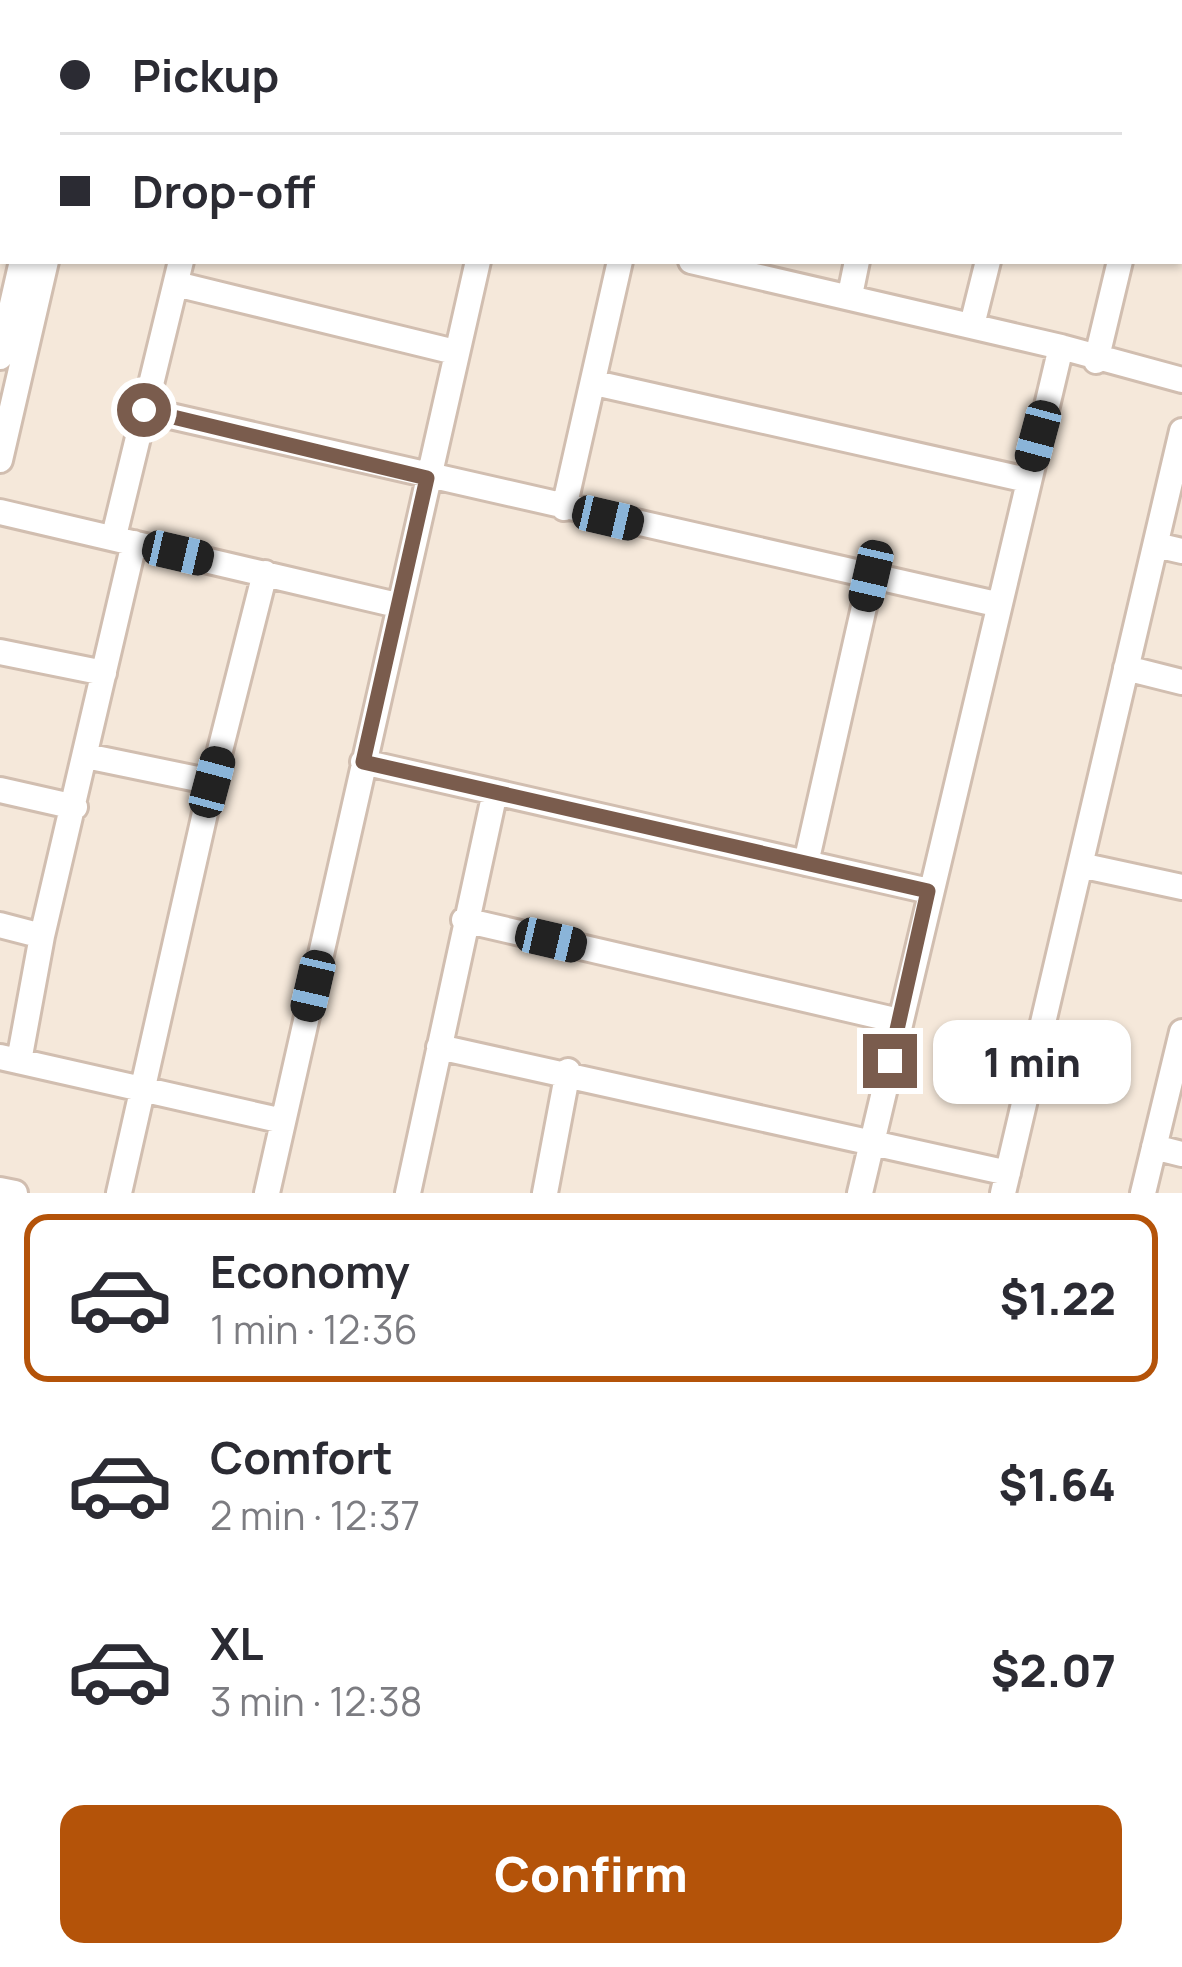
<!DOCTYPE html>
<meta charset="utf-8">
<style>
:root{--surface:#fff;--page:#f7f7f7;--text:#2b2b33;--muted:#7c7c81;--line:#e1e1e2;--accent:#b45309}
body{margin:0;font-family:Manrope,sans-serif;background:var(--page);color:var(--text);height:100vh;display:flex;flex-direction:column;font-size:45px;white-space:nowrap}
*{box-sizing:border-box;margin:0}
p{font-size:39px;color:var(--muted)}
.icon{flex:none;width:66px;height:66px;fill:none;stroke:currentColor;stroke-width:2;stroke-linecap:round;stroke-linejoin:round}
.map{position:relative;height:1193px;overflow:hidden}
.sheet{display:flex;flex-direction:column;background:var(--surface);flex:1}
.sheet>*{flex:none}
.guide{position:absolute;left:0px;top:0px;width:1182px;height:264px;box-shadow:0 3px 9px #0004;display:grid;align-content:center;height:264px;padding:0 60px;background:var(--surface)}
.end{position:absolute;width:54px;height:54px;margin:-27px;border:15px solid #7a5c4d;background:#fff;box-shadow:0 0 0 6px #fff}
.from{border-radius:50%}
.bubble{position:absolute;height:84px;border-radius:24px;background:var(--surface);box-shadow:0 3px 9px #0004;font-size:39px;font-weight:800;line-height:84px;text-align:center}
.car{position:absolute;width:36px;height:72px;margin:-36px -18px;border-radius:15px;box-shadow:0 0 9px 3px #0007;background:linear-gradient(#222 24%,#8ab4d8 0 40%,#222 0 76%,#8ab4d8 0 86%,#222 0)}
.guide b{display:flex;align-items:center;gap:42px;height:114px;font-size:45px}
.guide b+b{border-top:3px solid var(--line)}
.guide i{width:30px;height:30px;background:var(--text)}
ul{padding:21px 0 0;list-style:none}
li{display:flex;align-items:center;gap:36px;height:168px;margin:0 24px 18px;padding:0 36px;border:6px solid transparent;border-radius:24px}
li div{flex:1}
li b{display:block;font-size:45px}
li em{font-style:normal;font-weight:800}
li.selected{border-color:var(--accent)}
li>.icon{width:108px;height:108px;stroke-width:1.5}
.action{display:flex;gap:24px;margin-top:auto;padding:24px 60px}
.action a{flex:1;height:138px;border-radius:24px;background:var(--accent);color:#fff;font-size:48px;font-weight:800;line-height:138px;text-align:center}
.map>svg:first-child{display:block}
.residential{fill:#f5e8da;fill-rule:evenodd}
.lines{fill:none;stroke-linecap:round;stroke-linejoin:round}
.minor-casing{stroke:#d1beb0;stroke-width:30}
.minor{stroke:#fff;stroke-width:24}
.route{stroke:#7a5c4d;stroke-width:15}
</style>
<div class="map">
<svg width="1182" height="1193" viewBox="0 0 1182 1193">
<rect width="100%" height="100%" fill="#fdf6ec"/>
<path class="residential" d="M0 0H1182V1193H0ZM3 3H1179V261H3Z"/>
<g class="lines">
<defs>
<path id="minor" d="M770 0 783 3
M1078 0 1091 3
M29 3 30 0
M51 3 52 0
M83 3 84 0
M107 3 108 0
M242 3 243 0
M536 3 537 0
M918 3 919 0
M1049 3 1050 0
M1179 24H1182
M0 129 3 117
M0 224 3 211
M691 261 1061 347 1182 380
M176 284 455 352
M850 295 857 261
M972 325 988 261
M0 357 22 261
M1096 361 1120 261
M595 383 1027 480
M144 410 996 604
M0 460 46 261
M564 508 620 261
M0 512 397 605
M114 536 181 261
M1156 545 1182 551
M0 652 104 673
M1126 668 1182 682
M86 756 212 782
M363 762 929 891
M0 790 75 807
M806 863 871 576
M1080 865 1182 887
M464 920 899 1021
M0 925 42 936
M439 1047 1008 1173
M0 1057 283 1121
M19 1061 42 936 134 543
M1154 1147 1182 1154
M0 1190 15 1193
M119 1193 212 782 265 573
M267 1193 478 261
M408 1193 495 792
M545 1193 568 1071
M860 1193 1061 347
M1003 1193 1182 431
M1143 1193 1182 1032"/>
</defs>
<use href="#minor" class="minor-casing"/>
<use href="#minor" class="minor"/>
</g>
<g class="lines">
<path class="route" d="M144 410 427 478 363 762 928 891 890 1061"/>
</g>
</svg>
<i class="end from" style="left:144px;top:410px"></i>
<i class="end" style="left:890px;top:1061px"></i>
<div class="bubble" style="left:933px;top:1020px;width:198px">1 min</div>
<i class="car" style="left:1038px;top:436px;rotate:195deg"></i>
<i class="car" style="left:608px;top:518px;rotate:103deg"></i>
<i class="car" style="left:178px;top:553px;rotate:103deg"></i>
<i class="car" style="left:871px;top:576px;rotate:193deg"></i>
<i class="car" style="left:212px;top:782px;rotate:15deg"></i>
<i class="car" style="left:551px;top:940px;rotate:103deg"></i>
<i class="car" style="left:313px;top:986px;rotate:193deg"></i>
<div class="guide">
<b><i class="from"></i>Pickup</b>
<b><i></i>Drop-off</b>
</div>
</div>
<section class="sheet">
<ul>
<li class="selected"><svg class="icon" aria-label="car" viewBox="0 0 24 24"><path d="M5 17H2v-5l4-1 3-4h7l3 4 3 1v5h-3M9 17h6M6 11h13"/><circle cx="7" cy="17" r="2"/><circle cx="17" cy="17" r="2"/></svg><div><b>Economy</b><p>1 min · 12:36</p></div><em>$1.22</em></li>
<li><svg class="icon" aria-label="car" viewBox="0 0 24 24"><path d="M5 17H2v-5l4-1 3-4h7l3 4 3 1v5h-3M9 17h6M6 11h13"/><circle cx="7" cy="17" r="2"/><circle cx="17" cy="17" r="2"/></svg><div><b>Comfort</b><p>2 min · 12:37</p></div><em>$1.64</em></li>
<li><svg class="icon" aria-label="car" viewBox="0 0 24 24"><path d="M5 17H2v-5l4-1 3-4h7l3 4 3 1v5h-3M9 17h6M6 11h13"/><circle cx="7" cy="17" r="2"/><circle cx="17" cy="17" r="2"/></svg><div><b>XL</b><p>3 min · 12:38</p></div><em>$2.07</em></li>
</ul>
<div class="action"><a>Confirm</a></div>
</section>
